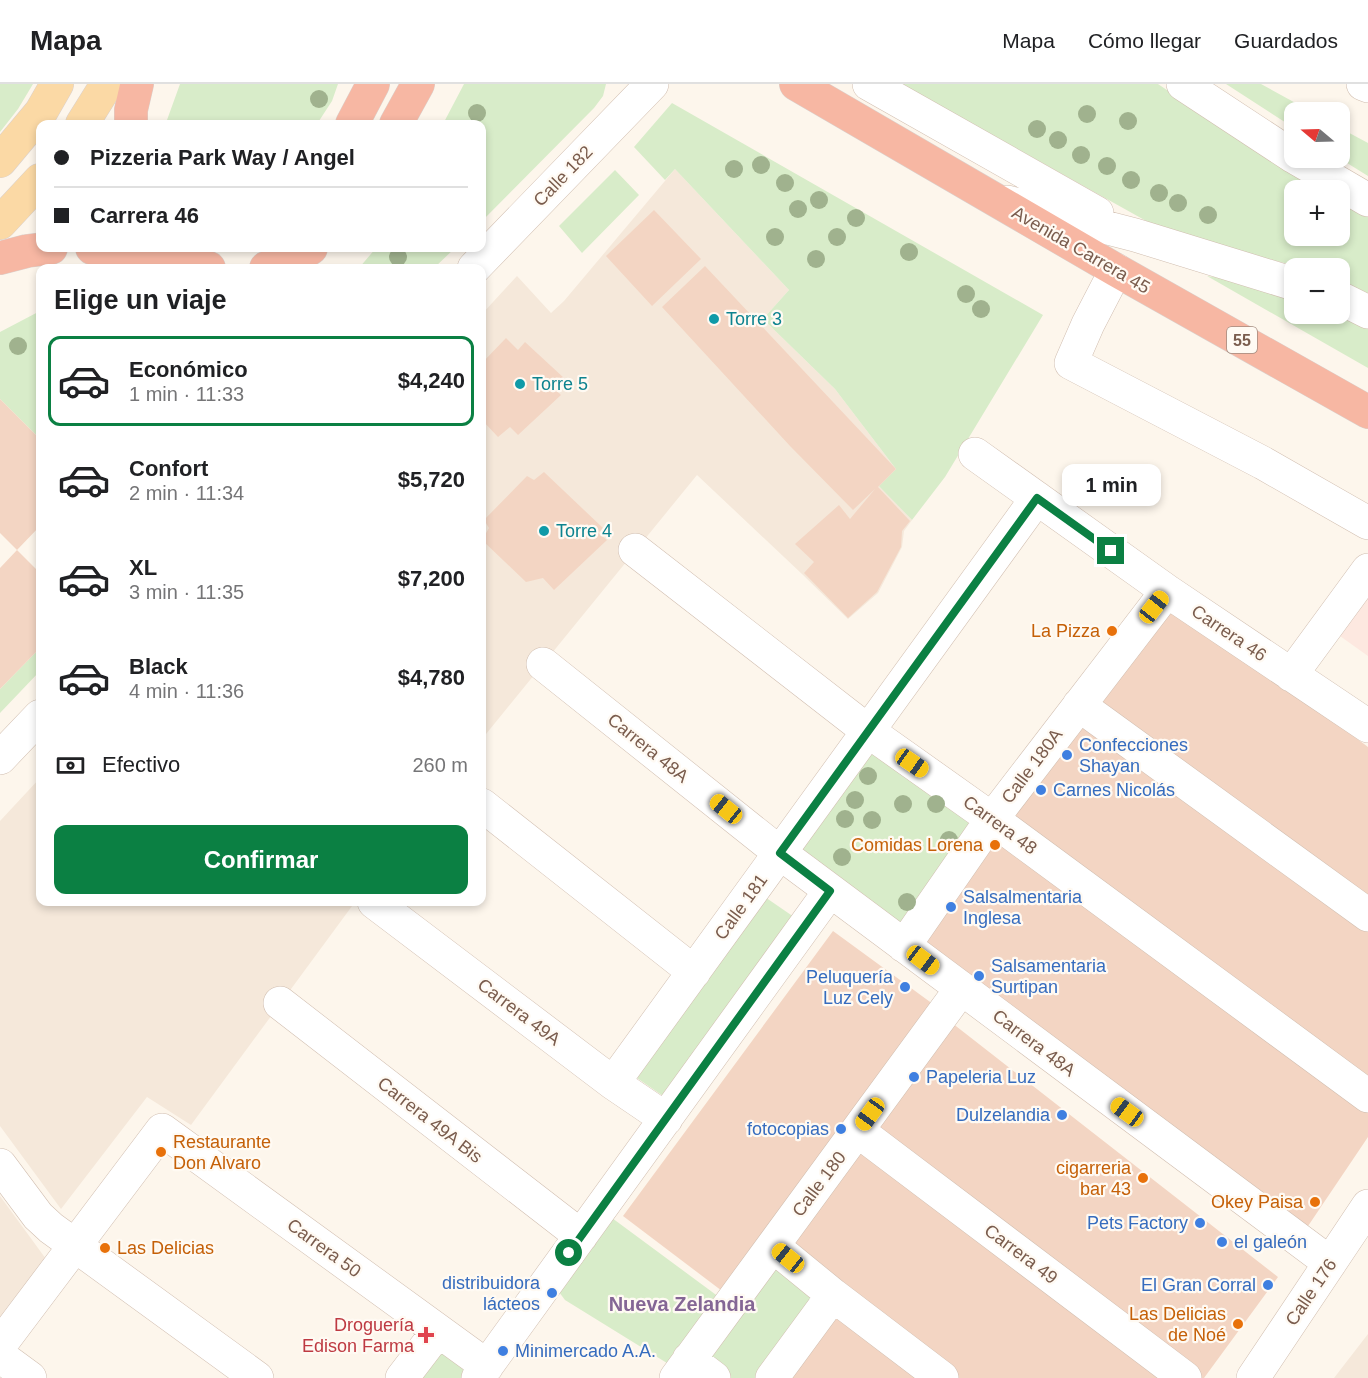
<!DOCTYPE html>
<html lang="es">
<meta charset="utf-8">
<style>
:root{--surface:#fff;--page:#f6f6f6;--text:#202124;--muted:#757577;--line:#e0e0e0;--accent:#0b8043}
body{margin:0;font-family:Arial,sans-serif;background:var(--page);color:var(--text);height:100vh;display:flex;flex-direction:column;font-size:22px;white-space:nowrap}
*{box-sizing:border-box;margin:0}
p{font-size:20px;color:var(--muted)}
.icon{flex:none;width:33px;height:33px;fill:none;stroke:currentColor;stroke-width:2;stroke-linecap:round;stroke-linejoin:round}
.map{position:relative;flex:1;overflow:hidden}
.side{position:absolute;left:36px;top:180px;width:450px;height:642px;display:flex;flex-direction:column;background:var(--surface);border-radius:12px;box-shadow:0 3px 9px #0003}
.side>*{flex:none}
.banner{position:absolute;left:36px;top:36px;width:450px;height:132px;border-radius:12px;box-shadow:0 3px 9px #0003;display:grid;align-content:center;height:132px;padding:0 18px;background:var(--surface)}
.needle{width:39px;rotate:289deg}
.controls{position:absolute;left:1284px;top:18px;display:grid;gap:12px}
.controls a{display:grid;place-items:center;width:66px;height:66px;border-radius:12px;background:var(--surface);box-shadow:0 3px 9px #0003;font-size:30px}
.end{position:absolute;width:27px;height:27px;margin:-14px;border:8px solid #0b8043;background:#fff;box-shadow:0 0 0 3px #fff}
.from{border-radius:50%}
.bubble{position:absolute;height:42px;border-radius:12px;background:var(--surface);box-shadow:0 3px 9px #0003;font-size:20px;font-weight:700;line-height:42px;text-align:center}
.car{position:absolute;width:18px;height:36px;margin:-18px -9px;border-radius:8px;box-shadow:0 0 4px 2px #0007;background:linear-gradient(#f5c518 24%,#345 0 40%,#f5c518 0 76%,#345 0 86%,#f5c518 0)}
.banner b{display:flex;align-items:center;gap:21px;height:57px;font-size:22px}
.banner b+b{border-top:2px solid var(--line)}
.banner i{width:15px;height:15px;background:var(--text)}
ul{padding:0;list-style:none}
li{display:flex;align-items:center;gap:18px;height:90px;margin:0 12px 9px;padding:0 6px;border:3px solid transparent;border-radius:12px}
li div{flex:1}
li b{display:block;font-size:22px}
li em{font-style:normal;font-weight:700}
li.on{border-color:var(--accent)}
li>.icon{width:54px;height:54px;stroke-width:1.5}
h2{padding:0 18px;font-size:27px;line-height:72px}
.pay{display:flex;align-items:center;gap:15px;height:66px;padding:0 18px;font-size:22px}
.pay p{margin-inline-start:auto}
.button{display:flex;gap:12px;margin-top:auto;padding:12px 18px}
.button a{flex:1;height:69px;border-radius:12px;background:var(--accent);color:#fff;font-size:24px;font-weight:700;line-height:69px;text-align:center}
header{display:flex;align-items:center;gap:36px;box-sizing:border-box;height:84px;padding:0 30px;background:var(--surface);border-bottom:2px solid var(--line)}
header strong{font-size:28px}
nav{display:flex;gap:33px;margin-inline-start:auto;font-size:21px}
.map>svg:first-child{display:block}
.residential{fill:#f5e8da}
.commercial{fill:#fde8e0}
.green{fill:#d8ecc9}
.building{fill:#f3d5c3}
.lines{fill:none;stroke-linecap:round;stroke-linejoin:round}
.minor-casing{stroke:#d1beb0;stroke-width:34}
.major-casing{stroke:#dad1cd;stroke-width:34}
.highway-casing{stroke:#dad1cd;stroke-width:34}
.minor{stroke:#fff;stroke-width:33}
.major{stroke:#fbd9a5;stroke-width:33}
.highway{stroke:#f7b7a3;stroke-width:33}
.tree{fill:#a0b28e}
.route{stroke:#0b8043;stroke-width:8}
.culture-dot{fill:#0f9aa8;stroke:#fffaf3;stroke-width:2}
.food-dot{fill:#e8710a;stroke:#fffaf3;stroke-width:2}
.shop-dot{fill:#3f7fe0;stroke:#fffaf3;stroke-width:2}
.health-dot{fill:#e0444e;stroke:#fffaf3;stroke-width:2}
.labels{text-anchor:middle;stroke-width:4.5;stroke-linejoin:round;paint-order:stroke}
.shield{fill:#fffaf3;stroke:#a28b7f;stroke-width:1.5}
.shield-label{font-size:16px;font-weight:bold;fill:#7a5c4d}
.street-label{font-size:18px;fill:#7a5c4d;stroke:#fffaf3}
.culture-label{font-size:18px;fill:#0d838f;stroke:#fffaf3;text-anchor:start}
.food-label{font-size:18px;fill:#c56008;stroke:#fffaf3;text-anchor:end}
.shop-label{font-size:18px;fill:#366cbe;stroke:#fffaf3;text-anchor:start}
.health-label{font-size:18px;fill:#be3a42;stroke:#fffaf3;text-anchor:end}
.neighbourhood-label{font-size:20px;font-weight:bold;fill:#846695;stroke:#fffaf3}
</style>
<header>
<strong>Mapa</strong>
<nav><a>Mapa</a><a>Cómo llegar</a><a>Guardados</a></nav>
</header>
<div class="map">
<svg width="1368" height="1294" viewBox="0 0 1368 1294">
<rect width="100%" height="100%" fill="#fdf6ec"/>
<path class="residential" d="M675 85 789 206 763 235 835 305 896 385 880 402 912 436 904 447 902 463 878 509 848 535 802 490 697 391 482 655V230L517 192 551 229 564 217Z
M40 694V818H355L191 1041 147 1013 61 1125 0 1042V737Z
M0 1112 46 1175 0 1236Z
M1368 1250V1294H1334Z"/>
<path class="commercial" d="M1368 510V572L1340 552Z"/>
<path class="green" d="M0 0H33L18 25 0 48Z
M180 0H338L332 17 317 40H168L167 36Z
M464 0H606L603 12 594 24 482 137V40H443Z
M901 0H1158L1269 75 1324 106H1294V152H1340V116L1368 132V210L1340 196V184H1305L1227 165 1148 138Z
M1226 0H1261L1312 28H1294V44Z
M672 19 1043 231 945 393 912 436 879 402 896 385 835 305 763 235 789 206 675 85 665 96 634 63Z
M1340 44 1368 59V92L1339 74Z
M615 86 639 111 582 169 559 142Z
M376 164H455L434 184H359Z
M1207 192 1270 201 1294 210V230H1340L1368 241V284Z
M40 227V355L0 315V248Z
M40 564V587L0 629V605Z
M873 659 978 736 902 842 799 764Z
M762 811 794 833 666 1014 634 992Z
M612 1134 723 1216 675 1284 565 1216 559 1208Z
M769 1176 819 1214 759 1294H723L698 1274Z
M439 1266 467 1288 463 1294H418Z"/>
<path class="building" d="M654 126 701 175 652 222 606 172Z
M705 182 896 385 878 403 910 437 902 447 901 463 877 508 848 534 804 489 814 478 795 460 839 421 850 435 875 405 853 426 790 362 662 223Z
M506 254 518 266 525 258 564 294 555 305 561 311 518 351 510 343 498 353 482 336V279Z
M0 315 40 355V442L17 466 0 449Z
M544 388 603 444 598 449 607 456 554 506 543 494 526 498 482 456 489 444 484 436 527 392 534 396Z
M17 466 40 489V564L0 605V484Z
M1170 514 1368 663V823L1088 620Z
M1082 630 1368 844V1004L1007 731Z
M995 744 1368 1023V1053L1304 1148 915 852Z
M833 847 937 923 726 1210 623 1132Z
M952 939 1278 1193 1204 1294H1193L869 1048Z
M856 1063 1182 1294H958L781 1162Z
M837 1226 931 1294H787Z"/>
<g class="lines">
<defs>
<path id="minor" d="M869 0 1097 129
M1183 0 1294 73
M1363 0 1368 2
M1296 74 1368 116
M1007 118 1135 151 1294 200
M474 184 652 0
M1116 186 1088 240 1071 279 1263 379 1368 439
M1340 214 1368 228
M975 370 1167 507 1368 642
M635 466 868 647 992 735 1368 1012
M543 580 780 769 1330 1179
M1291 591 1368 486
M1079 621 1368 831
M0 674 40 632
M482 721 694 888
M374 818 613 999 666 1035
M904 862 992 735 1167 507
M280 919 581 1152
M613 999 1037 414
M858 1047 1185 1294
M0 1081 38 1132 51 1144 257 1294
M773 1162 833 1211 942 1294
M0 1261 162 1046 487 1282
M0 1272 30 1294
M689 1275 714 1294
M402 1294 438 1247
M478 1294 830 807
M676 1294 961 905
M772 1294 833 1211
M1253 1294 1368 1122"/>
<path id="major" d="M82 40 107 0
M0 77 41 28 57 0
M0 139 40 96"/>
<path id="highway" d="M796 0 1116 186 1368 328
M131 40V26L137 0
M352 40 373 0
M396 40 418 0
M92 164 209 184
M0 174 27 167 51 164
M266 184 296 174 311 164"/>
</defs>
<use href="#minor" class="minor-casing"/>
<use href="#major" class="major-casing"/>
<use href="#highway" class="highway-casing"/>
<use href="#minor" class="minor"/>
<use href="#major" class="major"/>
<use href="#highway" class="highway"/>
</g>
<g class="tree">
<circle cx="319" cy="15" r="9"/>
<circle cx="477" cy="29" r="9"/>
<circle cx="1087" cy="30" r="9"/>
<circle cx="1128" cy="37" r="9"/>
<circle cx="1037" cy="45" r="9"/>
<circle cx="1058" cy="56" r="9"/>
<circle cx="1081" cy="71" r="9"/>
<circle cx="761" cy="81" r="9"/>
<circle cx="1107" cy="82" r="9"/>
<circle cx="734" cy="85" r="9"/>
<circle cx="1131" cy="96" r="9"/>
<circle cx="785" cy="99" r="9"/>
<circle cx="1159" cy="109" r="9"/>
<circle cx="819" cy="116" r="9"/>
<circle cx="1178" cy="119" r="9"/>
<circle cx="798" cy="125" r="9"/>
<circle cx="1208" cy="131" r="9"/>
<circle cx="856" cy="134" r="9"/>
<circle cx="775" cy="153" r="9"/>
<circle cx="837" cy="153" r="9"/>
<circle cx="909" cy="168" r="9"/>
<circle cx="398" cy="173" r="9"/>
<circle cx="816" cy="175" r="9"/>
<circle cx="966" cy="210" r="9"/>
<circle cx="981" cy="225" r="9"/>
<circle cx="18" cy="262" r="9"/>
<circle cx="868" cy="692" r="9"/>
<circle cx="855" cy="716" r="9"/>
<circle cx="903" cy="720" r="9"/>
<circle cx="936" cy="720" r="9"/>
<circle cx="845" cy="735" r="9"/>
<circle cx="872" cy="736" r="9"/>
<circle cx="949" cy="756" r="9"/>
<circle cx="842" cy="773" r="9"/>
<circle cx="907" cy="818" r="9"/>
</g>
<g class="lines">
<path class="route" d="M569 1169 830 807 780 769 1037 414 1111 467"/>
</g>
<g class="culture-dot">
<circle cx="714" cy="235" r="6"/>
<circle cx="520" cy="300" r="6"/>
<circle cx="544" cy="447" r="6"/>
</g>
<g class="food-dot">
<circle cx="1112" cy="547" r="6"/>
<circle cx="995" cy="761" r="6"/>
<circle cx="161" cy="1068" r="6"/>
<circle cx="1143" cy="1094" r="6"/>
<circle cx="1315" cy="1118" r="6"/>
<circle cx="105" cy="1164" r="6"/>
<circle cx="1238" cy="1240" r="6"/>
</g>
<g class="shop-dot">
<circle cx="1067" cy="671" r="6"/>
<circle cx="1041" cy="706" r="6"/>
<circle cx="951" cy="823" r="6"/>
<circle cx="979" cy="892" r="6"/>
<circle cx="905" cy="903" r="6"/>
<circle cx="914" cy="993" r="6"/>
<circle cx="1062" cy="1031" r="6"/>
<circle cx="841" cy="1045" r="6"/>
<circle cx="1200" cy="1139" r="6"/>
<circle cx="1222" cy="1158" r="6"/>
<circle cx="1268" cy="1201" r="6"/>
<circle cx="552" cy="1209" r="6"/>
<circle cx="503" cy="1267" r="6"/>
</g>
<path class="health-dot" d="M423 1242h6v6h6v6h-6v6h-6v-6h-6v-6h6z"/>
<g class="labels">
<rect class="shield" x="1227" y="243" width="30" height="26" rx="4.5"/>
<g class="shield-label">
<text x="1242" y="262">55</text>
</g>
<g class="street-label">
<text transform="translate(563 92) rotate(-46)" y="6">Calle 182</text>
<text transform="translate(1081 166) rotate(30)" y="6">Avenida Carrera 45</text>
<text transform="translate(1229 549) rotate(34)" y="6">Carrera 46</text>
<text transform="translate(648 664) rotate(39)" y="6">Carrera 48A</text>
<text transform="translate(1032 682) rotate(-53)" y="6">Calle 180A</text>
<text transform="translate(1000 741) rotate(36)" y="6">Carrera 48</text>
<text transform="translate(741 823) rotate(-54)" y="6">Calle 181</text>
<text transform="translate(519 928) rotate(37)" y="6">Carrera 49A</text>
<text transform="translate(1034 959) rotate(37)" y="6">Carrera 48A</text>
<text transform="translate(430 1036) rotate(38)" y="6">Carrera 49A Bis</text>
<text transform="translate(819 1100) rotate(-53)" y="6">Calle 180</text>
<text transform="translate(324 1164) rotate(36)" y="6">Carrera 50</text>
<text transform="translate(1021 1170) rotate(37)" y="6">Carrera 49</text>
<text transform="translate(1311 1208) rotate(-56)" y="6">Calle 176</text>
</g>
<g class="culture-label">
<text x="726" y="241">Torre 3</text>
<text x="532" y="306">Torre 5</text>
<text x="556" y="453">Torre 4</text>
</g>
<g class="food-label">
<text x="1100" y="553">La Pizza</text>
<text x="983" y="767">Comidas Lorena</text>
<text x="173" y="1064" text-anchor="start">Restaurante<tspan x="173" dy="21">Don Alvaro</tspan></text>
<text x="1131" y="1090">cigarreria<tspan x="1131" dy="21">bar 43</tspan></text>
<text x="1303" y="1124">Okey Paisa</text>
<text x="117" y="1170" text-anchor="start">Las Delicias</text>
<text x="1226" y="1236">Las Delicias<tspan x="1226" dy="21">de Noé</tspan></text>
</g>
<g class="shop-label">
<text x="1079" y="667">Confecciones<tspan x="1079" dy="21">Shayan</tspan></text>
<text x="1053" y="712">Carnes Nicolás</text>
<text x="963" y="819">Salsalmentaria<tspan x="963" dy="21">Inglesa</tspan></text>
<text x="991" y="888">Salsamentaria<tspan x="991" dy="21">Surtipan</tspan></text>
<text x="893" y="899" text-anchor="end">Peluquería<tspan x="893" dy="21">Luz Cely</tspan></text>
<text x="926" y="999">Papeleria Luz</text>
<text x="1050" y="1037" text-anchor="end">Dulzelandia</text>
<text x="829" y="1051" text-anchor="end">fotocopias</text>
<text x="1188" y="1145" text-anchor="end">Pets Factory</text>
<text x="1234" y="1164">el galeón</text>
<text x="540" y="1205" text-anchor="end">distribuidora<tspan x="540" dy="21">lácteos</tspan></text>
<text x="1256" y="1207" text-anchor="end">El Gran Corral</text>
<text x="515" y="1273">Minimercado A.A.</text>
</g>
<g class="health-label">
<text x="414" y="1247">Droguería<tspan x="414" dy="21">Edison Farma</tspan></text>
</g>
<g class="neighbourhood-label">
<text x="682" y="1227">Nueva Zelandia</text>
</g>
</g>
</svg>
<div class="controls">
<a><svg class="needle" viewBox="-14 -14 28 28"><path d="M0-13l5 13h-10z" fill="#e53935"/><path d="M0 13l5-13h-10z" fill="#757577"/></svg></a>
<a>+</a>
<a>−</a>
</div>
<i class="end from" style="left:569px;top:1169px"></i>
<i class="end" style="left:1111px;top:467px"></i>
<div class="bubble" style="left:1062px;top:380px;width:99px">1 min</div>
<i class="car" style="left:1154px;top:523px;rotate:38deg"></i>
<i class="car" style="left:912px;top:679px;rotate:125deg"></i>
<i class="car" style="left:726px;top:725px;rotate:309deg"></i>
<i class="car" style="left:923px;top:876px;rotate:127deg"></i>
<i class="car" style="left:1127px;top:1028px;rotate:306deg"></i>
<i class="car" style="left:870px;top:1030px;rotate:216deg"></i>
<i class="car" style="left:788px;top:1174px;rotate:309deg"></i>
<div class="banner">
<b><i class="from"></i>Pizzeria Park Way / Angel</b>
<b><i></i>Carrera 46</b>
</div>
<section class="side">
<h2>Elige un viaje</h2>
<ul>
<li class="on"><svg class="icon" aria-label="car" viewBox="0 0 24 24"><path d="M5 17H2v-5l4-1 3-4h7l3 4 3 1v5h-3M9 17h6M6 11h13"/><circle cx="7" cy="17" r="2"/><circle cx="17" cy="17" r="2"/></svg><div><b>Económico</b><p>1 min · 11:33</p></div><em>$4,240</em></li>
<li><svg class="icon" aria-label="car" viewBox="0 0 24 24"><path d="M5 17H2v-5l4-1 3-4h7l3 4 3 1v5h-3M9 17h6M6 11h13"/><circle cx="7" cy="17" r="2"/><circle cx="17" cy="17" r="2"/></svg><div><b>Confort</b><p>2 min · 11:34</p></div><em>$5,720</em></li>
<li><svg class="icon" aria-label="car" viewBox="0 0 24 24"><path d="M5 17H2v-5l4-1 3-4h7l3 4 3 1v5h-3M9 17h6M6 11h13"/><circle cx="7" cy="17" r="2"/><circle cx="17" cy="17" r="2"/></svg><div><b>XL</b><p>3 min · 11:35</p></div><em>$7,200</em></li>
<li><svg class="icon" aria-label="car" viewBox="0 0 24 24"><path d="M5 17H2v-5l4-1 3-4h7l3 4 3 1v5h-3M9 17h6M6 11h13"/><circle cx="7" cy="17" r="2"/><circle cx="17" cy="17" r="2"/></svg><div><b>Black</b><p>4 min · 11:36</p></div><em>$4,780</em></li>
</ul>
<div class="pay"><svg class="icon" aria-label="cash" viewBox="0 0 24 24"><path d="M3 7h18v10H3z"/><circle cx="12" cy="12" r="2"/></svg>Efectivo<p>260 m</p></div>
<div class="button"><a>Confirmar</a></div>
</section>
</div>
